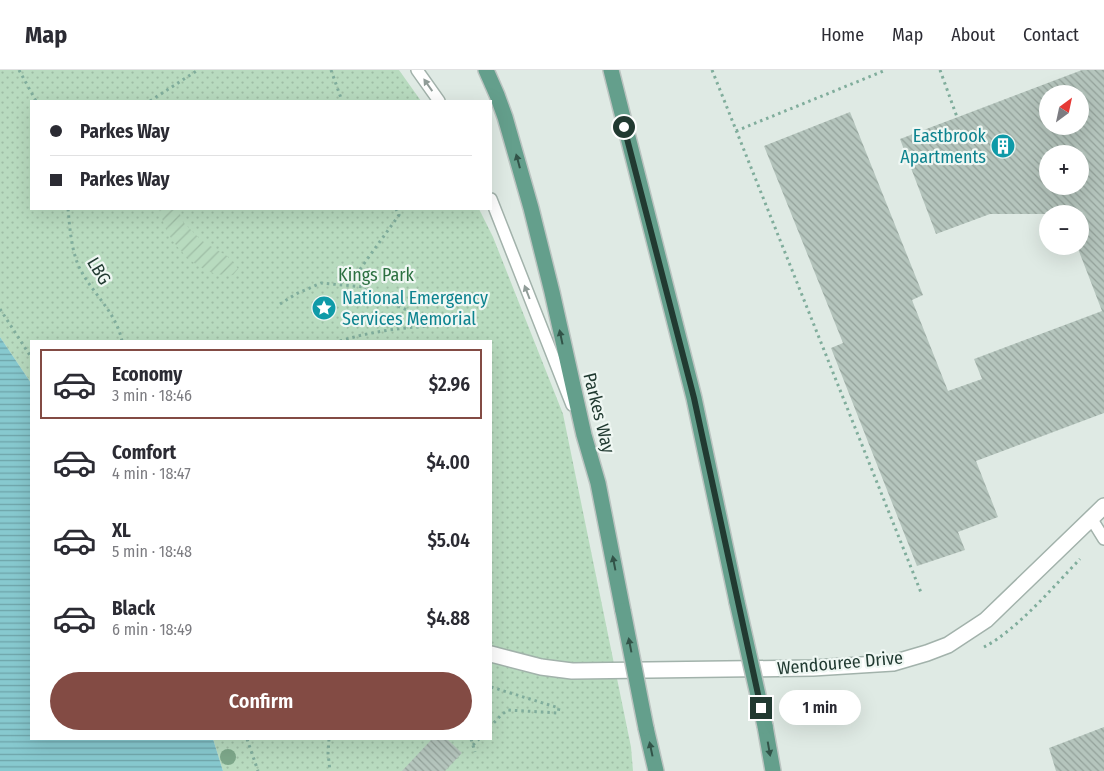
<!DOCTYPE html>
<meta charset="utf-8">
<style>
:root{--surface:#fff;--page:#f2f2f3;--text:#2b2b33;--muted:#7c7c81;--line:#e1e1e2;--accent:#834b44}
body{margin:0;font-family:"Fira Sans Condensed",sans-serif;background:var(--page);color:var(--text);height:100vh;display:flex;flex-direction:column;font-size:19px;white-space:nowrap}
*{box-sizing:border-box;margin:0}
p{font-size:16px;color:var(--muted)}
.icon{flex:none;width:28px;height:28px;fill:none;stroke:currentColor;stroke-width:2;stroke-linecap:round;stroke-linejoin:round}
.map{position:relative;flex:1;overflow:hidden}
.drawer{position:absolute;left:30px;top:270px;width:462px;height:400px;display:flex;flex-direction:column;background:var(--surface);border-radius:0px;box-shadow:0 5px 20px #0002}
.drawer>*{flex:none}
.top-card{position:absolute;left:30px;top:30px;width:462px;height:110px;border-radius:0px;box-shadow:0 5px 20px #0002;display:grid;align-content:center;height:110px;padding:0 20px;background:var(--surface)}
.needle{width:32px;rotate:33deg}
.controls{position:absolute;left:1039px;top:15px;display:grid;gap:10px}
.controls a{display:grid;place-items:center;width:50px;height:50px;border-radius:50%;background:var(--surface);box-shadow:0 5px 20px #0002;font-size:25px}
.end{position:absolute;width:22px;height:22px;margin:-11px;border:6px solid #213a31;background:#fff;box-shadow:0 0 0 2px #fff}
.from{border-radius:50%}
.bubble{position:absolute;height:35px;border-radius:18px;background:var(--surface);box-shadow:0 5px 20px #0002;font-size:16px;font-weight:600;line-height:35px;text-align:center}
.top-card b{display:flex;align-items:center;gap:18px;height:48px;font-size:19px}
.top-card b+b{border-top:1px solid var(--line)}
.top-card i{width:12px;height:12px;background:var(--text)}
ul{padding:9px 0 0;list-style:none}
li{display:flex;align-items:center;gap:15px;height:70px;margin:0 10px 8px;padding:0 10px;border:2px solid transparent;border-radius:0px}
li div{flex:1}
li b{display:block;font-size:19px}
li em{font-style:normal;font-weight:600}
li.active{border-color:var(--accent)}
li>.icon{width:45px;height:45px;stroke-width:1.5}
.cta{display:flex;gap:10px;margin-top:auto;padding:10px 20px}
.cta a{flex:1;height:58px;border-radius:30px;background:var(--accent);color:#fff;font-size:20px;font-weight:600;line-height:58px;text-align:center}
header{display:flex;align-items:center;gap:30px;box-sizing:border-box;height:70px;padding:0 25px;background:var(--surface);border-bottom:1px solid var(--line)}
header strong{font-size:24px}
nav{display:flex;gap:28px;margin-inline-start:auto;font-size:18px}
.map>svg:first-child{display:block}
.park{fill:url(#park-dots)}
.garden{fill:url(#garden-furrows)}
.water{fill:url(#water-rules)}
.building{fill:url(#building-back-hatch);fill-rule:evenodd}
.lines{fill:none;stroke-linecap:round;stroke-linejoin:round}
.service-casing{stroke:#a2b2ab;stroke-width:14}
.minor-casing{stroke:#a2b2ab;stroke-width:18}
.primary-casing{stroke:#bcc4c1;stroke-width:18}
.path{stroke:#80ad9c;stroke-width:3;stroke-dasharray:2.5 4;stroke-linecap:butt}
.service{stroke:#fff;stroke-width:11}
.minor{stroke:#fff;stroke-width:15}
.primary{stroke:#649f8c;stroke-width:15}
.primary-bridge-casing{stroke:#bcc4c1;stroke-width:18;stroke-linecap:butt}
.primary-bridge{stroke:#649f8c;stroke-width:15}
.tree{fill:#7da78a}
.oneway{fill:#909c98}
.oneway2{fill:#325348}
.route{stroke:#213a31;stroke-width:6}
.labels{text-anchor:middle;stroke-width:4.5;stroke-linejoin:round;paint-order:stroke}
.culture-label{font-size:18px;fill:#0d838f;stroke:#eff7f3;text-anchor:end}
.street-label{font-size:18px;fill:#213a31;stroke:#eff7f3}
.park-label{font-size:18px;fill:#2c7041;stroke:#eff7f3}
</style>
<header>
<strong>Map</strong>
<nav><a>Home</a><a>Map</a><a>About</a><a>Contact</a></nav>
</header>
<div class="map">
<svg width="1104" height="701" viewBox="0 0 1104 701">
<defs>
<pattern id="park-dots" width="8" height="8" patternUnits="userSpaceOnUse" patternTransform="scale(1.25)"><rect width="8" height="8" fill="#b8dbbf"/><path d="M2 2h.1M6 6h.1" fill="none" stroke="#9ebda5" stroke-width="1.8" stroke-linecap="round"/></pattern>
<pattern id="garden-furrows" width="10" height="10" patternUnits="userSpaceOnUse" patternTransform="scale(1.25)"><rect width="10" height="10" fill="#b8dbbf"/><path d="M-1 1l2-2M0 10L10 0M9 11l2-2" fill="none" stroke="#9ebda5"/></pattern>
<pattern id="water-rules" width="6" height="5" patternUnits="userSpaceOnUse" patternTransform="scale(1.25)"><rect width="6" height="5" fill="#87c9cf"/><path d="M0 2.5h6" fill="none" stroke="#6ea4a9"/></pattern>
<pattern id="building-back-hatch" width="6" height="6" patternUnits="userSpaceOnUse" patternTransform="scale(1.25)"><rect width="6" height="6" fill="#b5c5bd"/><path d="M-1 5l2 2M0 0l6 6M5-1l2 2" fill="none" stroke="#93a19a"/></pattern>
</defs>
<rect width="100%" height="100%" fill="#dfeae4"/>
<path class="park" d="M0 0H399L421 31H31V139H479L493 167 563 344 631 677 633 701H223L213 669H491V271H31V313L0 267Z"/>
<path class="garden" d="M159 139H178L183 152 202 171 227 186 238 199 233 205C206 208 183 187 169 165 164 157 162 147 159 139Z"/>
<path class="water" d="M0 267 31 313V669H213L223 701H0Z"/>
<path class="building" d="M1082 0H1104V343L976 391 998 447 958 462 965 480 917 496 831 278 843 273 764 76 850 42 923 225 912 230 948 321 982 309 974 289 1102 241 1077 176H1080V144H990L936 164 900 69ZM1048 24H1080V56H1048ZM1048 84H1080V116H1048Z
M1104 657V701H1056L1049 678Z
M432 669H447L462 683 445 701H402Z"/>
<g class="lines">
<defs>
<path id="service" d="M417 0 439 31
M491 129 572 335
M1091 448 1104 469"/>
<path id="minor" d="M491 584 541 597 572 601 813 598 893 593 927 583 948 575 986 550 1104 436"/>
<path id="primary" d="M486 0 497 25 505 47 531 138 552 222 584 365 598 413 623 541
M611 0 694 328 737 532
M765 656 773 701
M646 658 656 701"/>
</defs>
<use href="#service" class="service-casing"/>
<use href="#minor" class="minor-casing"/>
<use href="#primary" class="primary-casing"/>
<path class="path" d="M19 0 36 31
M331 0 342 31
M712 0 922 525
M940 0 957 47
M150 31 198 0
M736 61 886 0
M68 139C70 159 71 180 80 199 93 224 116 242 122 271
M364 217 358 202 399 145 396 139
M280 234 296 224 321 213 364 217 367 224 430 249 429 256C398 258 369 262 340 271
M0 239 31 287
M984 577C1017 560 1054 516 1080 489
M491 617 559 638 558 643 508 640 501 645 491 656
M247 669 258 701
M329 669 328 683 330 701
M471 669 475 682
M473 675 479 669"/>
<use href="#service" class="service"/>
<use href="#minor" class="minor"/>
<use href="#primary" class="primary"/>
<defs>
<path id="primary-bridge" d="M737 532 765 656
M623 541 646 658"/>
</defs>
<use href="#primary-bridge" class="primary-bridge-casing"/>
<use href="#primary-bridge" class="primary-bridge"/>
</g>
<circle class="tree" cx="228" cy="687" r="8"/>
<defs><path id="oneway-solid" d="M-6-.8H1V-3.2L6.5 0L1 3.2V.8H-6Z" transform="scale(1.25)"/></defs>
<g class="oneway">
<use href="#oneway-solid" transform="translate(428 15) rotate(-125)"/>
<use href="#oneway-solid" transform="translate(527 222) rotate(-111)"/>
</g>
<g class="oneway2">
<use href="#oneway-solid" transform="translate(518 91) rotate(-105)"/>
<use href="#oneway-solid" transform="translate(561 267) rotate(-102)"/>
<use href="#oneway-solid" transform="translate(614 493) rotate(-101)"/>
<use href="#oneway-solid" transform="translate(630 575) rotate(-101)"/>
<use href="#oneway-solid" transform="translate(651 679) rotate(-102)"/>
<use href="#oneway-solid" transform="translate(769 679) rotate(80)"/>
</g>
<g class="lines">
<path class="route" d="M624 57 694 328 761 638"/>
</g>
<defs>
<symbol id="building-disc" viewBox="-11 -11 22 22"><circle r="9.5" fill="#0f9aa8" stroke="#eff7f3"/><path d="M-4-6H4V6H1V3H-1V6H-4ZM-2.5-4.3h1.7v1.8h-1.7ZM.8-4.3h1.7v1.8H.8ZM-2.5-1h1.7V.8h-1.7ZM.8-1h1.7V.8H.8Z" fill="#fff"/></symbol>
<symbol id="sight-disc" viewBox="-11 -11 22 22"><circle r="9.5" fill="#0f9aa8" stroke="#eff7f3"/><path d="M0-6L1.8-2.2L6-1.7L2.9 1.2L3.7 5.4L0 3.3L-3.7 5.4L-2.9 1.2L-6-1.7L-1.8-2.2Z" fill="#fff"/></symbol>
</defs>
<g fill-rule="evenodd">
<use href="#building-disc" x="989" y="62" width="28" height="28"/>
<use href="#sight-disc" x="310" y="224" width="28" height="28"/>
</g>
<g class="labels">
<g class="culture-label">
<text x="986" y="72">Eastbrook<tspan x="986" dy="21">Apartments</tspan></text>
<text x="342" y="234" text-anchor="start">National Emergency<tspan x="342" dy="21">Services Memorial</tspan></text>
</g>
<g class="street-label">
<text transform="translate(99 201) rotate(59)" y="6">LBG</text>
<text transform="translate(599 343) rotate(76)" y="6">Parkes Way</text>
<text transform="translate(840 593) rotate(-5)" y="6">Wendouree Drive</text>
</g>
<g class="park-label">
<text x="376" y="211">Kings Park</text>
</g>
</g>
</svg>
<div class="controls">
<a><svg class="needle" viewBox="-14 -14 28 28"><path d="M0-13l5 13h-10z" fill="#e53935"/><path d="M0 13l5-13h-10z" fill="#7c7c81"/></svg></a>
<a>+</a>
<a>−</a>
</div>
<i class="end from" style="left:624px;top:57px"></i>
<i class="end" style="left:761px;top:638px"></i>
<div class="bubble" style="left:779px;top:620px;width:82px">1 min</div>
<div class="top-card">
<b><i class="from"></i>Parkes Way</b>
<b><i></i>Parkes Way</b>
</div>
<section class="drawer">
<ul>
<li class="active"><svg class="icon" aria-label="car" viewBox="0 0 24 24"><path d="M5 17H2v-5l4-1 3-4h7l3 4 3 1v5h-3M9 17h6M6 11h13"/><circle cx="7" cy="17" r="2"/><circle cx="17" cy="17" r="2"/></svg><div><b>Economy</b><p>3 min · 18:46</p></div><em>$2.96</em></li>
<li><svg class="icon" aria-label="car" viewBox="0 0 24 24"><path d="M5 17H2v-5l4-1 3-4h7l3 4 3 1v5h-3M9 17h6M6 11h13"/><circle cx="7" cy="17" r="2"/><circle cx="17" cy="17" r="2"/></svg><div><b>Comfort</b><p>4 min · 18:47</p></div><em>$4.00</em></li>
<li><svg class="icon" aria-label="car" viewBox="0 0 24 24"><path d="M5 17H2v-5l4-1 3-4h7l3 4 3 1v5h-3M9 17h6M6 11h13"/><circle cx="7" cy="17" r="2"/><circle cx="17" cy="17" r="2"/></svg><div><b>XL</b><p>5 min · 18:48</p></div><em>$5.04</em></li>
<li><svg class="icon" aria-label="car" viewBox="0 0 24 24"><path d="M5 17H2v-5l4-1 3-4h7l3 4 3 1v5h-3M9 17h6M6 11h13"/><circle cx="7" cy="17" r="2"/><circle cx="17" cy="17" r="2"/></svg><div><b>Black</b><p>6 min · 18:49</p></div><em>$4.88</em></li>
</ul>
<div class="cta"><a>Confirm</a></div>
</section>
</div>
